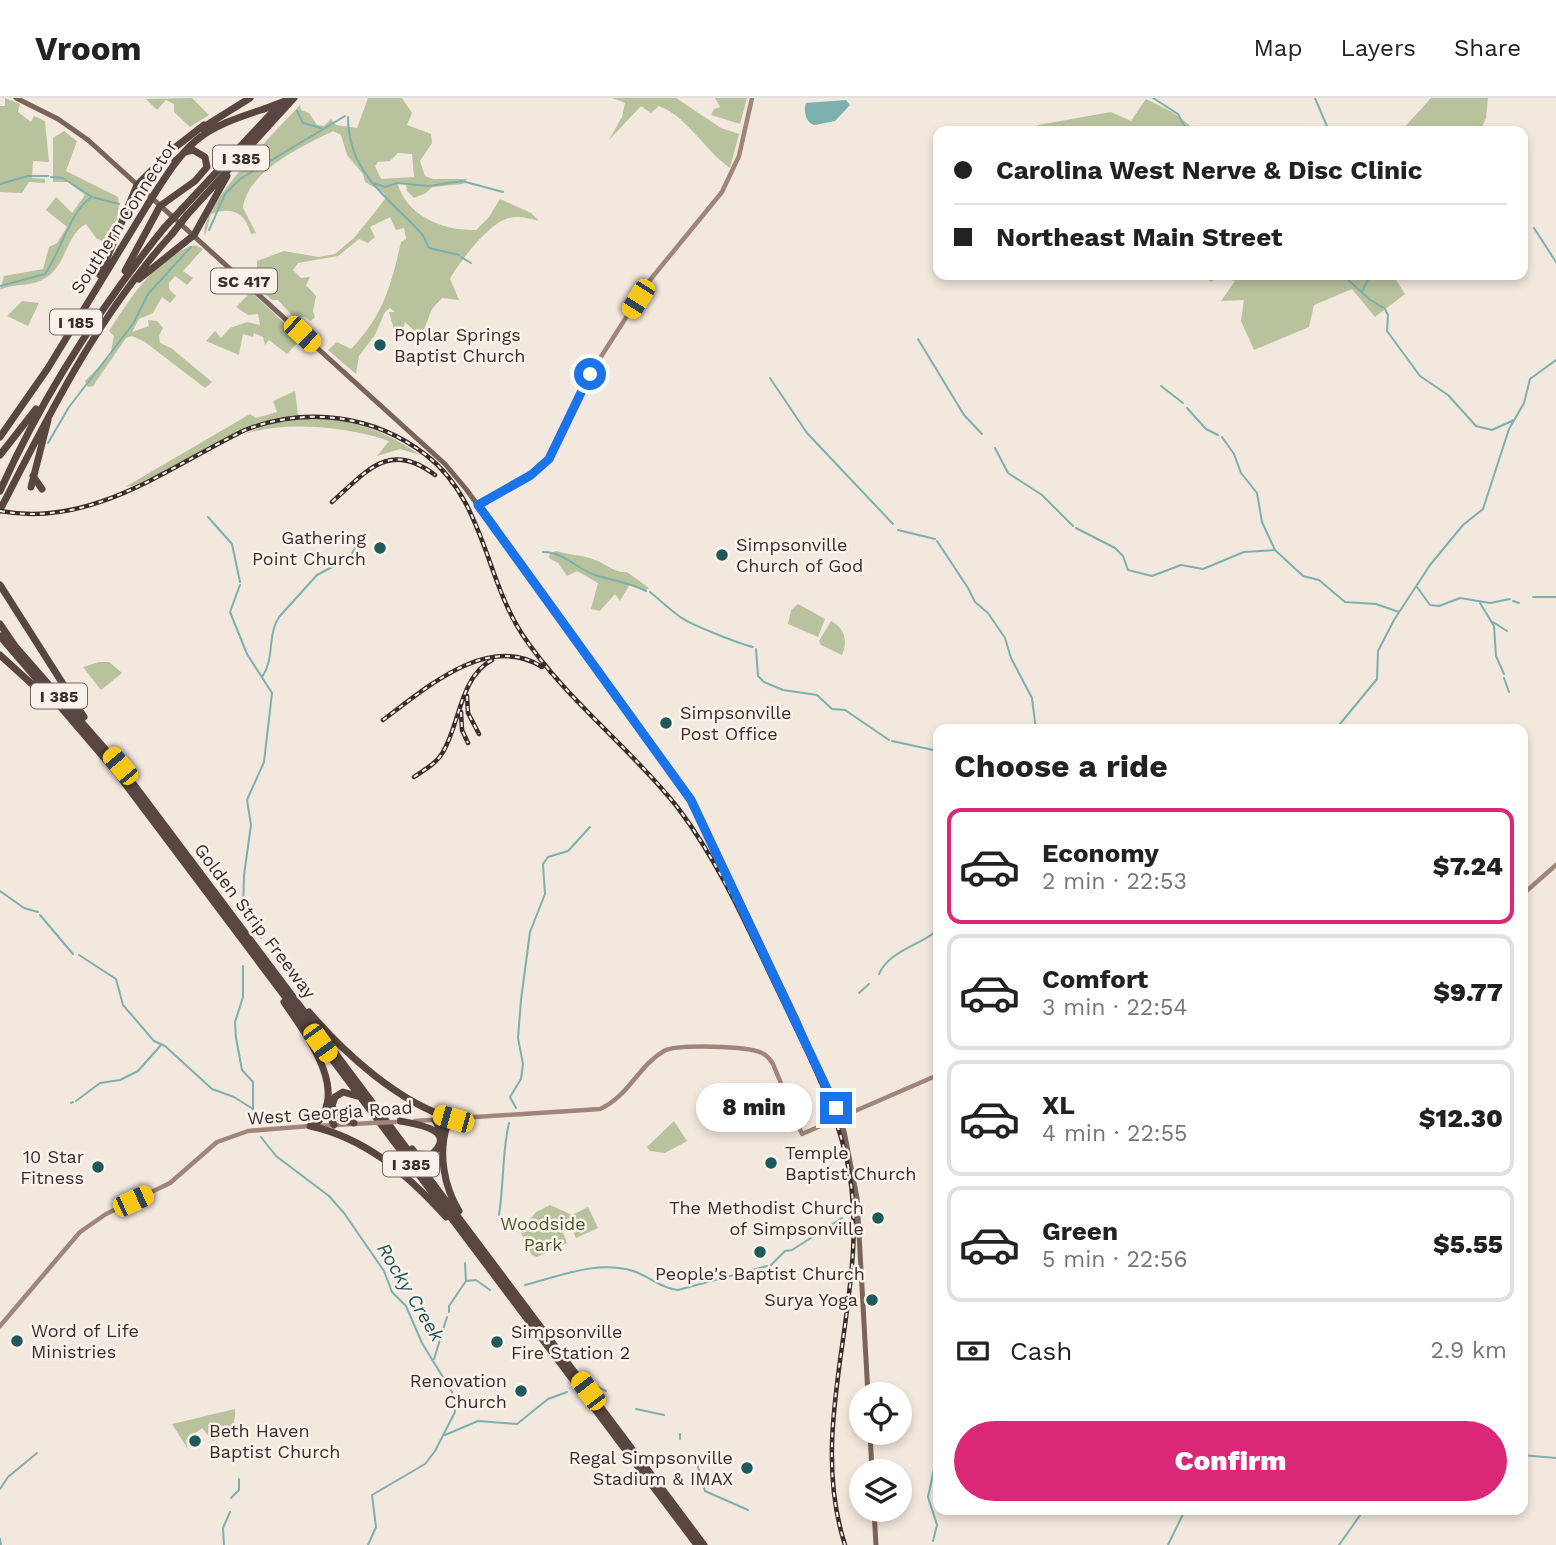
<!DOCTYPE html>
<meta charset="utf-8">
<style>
:root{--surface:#fff;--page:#f2f2f2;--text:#222;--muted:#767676;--line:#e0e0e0;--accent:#db2777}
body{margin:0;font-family:"Work Sans",sans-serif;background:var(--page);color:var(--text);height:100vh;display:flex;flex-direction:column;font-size:26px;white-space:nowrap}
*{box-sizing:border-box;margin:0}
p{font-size:23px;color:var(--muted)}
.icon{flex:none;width:38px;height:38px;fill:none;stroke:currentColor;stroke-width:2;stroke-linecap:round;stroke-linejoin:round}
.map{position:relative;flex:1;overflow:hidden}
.side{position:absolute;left:933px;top:626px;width:595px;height:791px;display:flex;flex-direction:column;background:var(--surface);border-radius:14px;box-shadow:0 4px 10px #0003}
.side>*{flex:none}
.top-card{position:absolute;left:933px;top:28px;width:595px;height:154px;border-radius:14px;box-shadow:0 4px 10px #0003;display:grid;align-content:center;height:154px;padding:0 21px;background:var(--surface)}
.controls{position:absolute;left:849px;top:1284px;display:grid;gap:14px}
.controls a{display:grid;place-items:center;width:63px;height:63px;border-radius:50%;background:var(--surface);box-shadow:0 4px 10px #0003;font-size:35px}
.end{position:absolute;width:32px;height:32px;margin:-16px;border:9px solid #1a73e8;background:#fff;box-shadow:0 0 0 4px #fff}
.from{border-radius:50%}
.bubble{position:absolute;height:49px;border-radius:24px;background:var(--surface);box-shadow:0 4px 10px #0003;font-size:23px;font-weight:800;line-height:49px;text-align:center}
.car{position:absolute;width:21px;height:42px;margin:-21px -10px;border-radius:9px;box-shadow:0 0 5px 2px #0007;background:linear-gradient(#f5c518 24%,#345 0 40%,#f5c518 0 76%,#345 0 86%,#f5c518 0)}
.top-card b{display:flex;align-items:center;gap:24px;height:66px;font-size:26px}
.top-card b+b{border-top:2px solid var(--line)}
.top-card i{width:18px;height:18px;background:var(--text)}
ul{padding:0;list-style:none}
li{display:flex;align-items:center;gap:21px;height:116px;margin:0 14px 10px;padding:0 7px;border:4px solid var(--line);border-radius:14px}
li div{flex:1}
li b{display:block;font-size:26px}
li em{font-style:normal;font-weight:800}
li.selected{border-color:var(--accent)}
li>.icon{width:63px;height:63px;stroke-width:1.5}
h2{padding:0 21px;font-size:32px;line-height:84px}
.pay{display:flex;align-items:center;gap:18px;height:77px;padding:0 21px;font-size:26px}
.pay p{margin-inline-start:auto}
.button{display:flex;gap:14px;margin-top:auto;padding:14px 21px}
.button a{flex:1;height:80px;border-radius:42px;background:var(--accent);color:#fff;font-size:28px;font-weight:800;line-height:80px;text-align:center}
header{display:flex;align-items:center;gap:42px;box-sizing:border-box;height:98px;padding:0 35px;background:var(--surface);border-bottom:2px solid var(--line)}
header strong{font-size:33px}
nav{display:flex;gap:38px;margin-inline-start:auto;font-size:24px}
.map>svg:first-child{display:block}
.green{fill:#b8c29d;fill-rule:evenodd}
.water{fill:#7cb0af}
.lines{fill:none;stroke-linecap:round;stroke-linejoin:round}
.stream{stroke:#7cb0af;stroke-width:2}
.secondary{stroke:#9f857a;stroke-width:4.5}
.primary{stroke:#7a635a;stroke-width:5}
.motorway{stroke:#594640;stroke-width:7}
.rail-casing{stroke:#382d29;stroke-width:4.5}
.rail{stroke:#faf2ea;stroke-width:2;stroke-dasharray:5;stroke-linecap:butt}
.secondary-bridge{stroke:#9f857a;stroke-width:4.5}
.motorway-bridge{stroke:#594640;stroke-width:7}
.route{stroke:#1a73e8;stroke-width:9}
.poi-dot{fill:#1e5a5a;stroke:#faf2ea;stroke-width:2.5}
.labels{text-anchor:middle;stroke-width:5;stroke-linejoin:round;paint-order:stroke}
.shield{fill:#faf2ea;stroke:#726863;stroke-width:2}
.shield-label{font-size:16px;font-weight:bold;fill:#382d29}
.street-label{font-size:18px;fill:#382d29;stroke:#faf2ea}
.poi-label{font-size:18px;fill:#382d29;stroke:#faf2ea;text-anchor:start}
.park-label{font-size:18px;fill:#4a572d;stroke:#faf2ea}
.water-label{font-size:19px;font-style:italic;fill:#1e5a5a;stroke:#faf2ea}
</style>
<header>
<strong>Vroom</strong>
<nav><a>Map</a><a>Layers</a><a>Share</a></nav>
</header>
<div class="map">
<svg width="1556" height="1447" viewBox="0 0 1556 1447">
<rect width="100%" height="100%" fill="#f3e8de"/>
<path class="green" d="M5 0 20 6 18 14 31 24 34 18 45 23 49 64 33 63 32 80 45 81V85L29 84 22 95 0 94V8H5Z
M192 0 209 17 190 29 174 14V6L166 2 157 12 146 1Z
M368 0H402L412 15 407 27 431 36 432 45 420 63 425 78 433 81H467L463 86 432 89 426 95 414 100 407 93 406 86 397 84C406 118 443 133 476 132L489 119 500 101 531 115 539 123C528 120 517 117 506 121 488 127 459 164 450 181L459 202 442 200 432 211 421 239 405 224 403 230 395 235 389 214H395L390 210 385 214 375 237 359 258 356 276 328 252 337 244 351 251C383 218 391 188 401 144L406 141 404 130 396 132 390 119 370 129 375 139 368 145 359 141 338 158 298 165 293 172 301 180 310 179 306 187 316 198 313 213 315 219 311 223 304 218 297 223 278 202H272L247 180 257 170V163L284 153 319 159 335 156 354 140 386 100 384 95 365 84 363 76 347 57 341 37 333 33C303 48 247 73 243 110L256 135 251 136C245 115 233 108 211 116L205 138C197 110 279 30 300 7L301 12 309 15 317 27 324 28 331 21 336 27 357 30ZM398 55 412 56 414 79 381 81 375 68 378 64 390 63Z
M612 0H676L721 30 739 36 730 70C704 52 688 19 659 8L651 15 641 8 609 42 622 19 625 5Z
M715 0H747L740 26 711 17 714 11 720 9Z
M1431 0H1488L1486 20 1480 33H1401Z
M1146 1 1174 15 1197 33H1036L1038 27 1111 14 1131 23Z
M64 33 77 43 66 73 118 99C121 116 114 130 105 145L96 140 86 126C67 135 66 167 47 179 32 190 16 184 0 192L4 178 43 171 49 149 57 145 67 129 46 112 56 99 72 115 85 97 68 84H53V40Z
M195 147 203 151 183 173 193 180 187 187 175 178 169 185V191L176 198 170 205 162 199 153 215 139 221 132 234 149 228 148 222 157 223 163 230 159 238 160 245 171 250 212 284 205 290 145 244 132 238 126 240 93 288 88 289 85 283 110 258 114 238 109 233C129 202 157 157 195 147Z
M1203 177H1393L1405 196 1375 219 1352 191 1314 207 1309 229 1254 252 1241 223 1244 202 1221 203 1235 183 1220 178 1211 184Z
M251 194 301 241 287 256 269 242 265 247 263 239 254 235 253 239 243 236 239 257 206 243 215 233 221 240 230 230 247 224 260 227 258 216 248 217 236 209Z
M22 203 39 205 28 228 7 218Z
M295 293 298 317 247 330 136 387 125 389 250 316 256 320 277 314 273 303Z
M315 320C355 322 388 334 420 357L400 351 377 358 389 343C348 329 283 322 242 337L271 325Z
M556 453C569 457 583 457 595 462 607 466 614 475 627 474L649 490 645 493 630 486 620 503 615 496 600 513 591 511 598 485 577 473 567 478 558 465 549 460 550 455Z
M798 506 825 521 818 539 788 526 791 512Z
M831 523C845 530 848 543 842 557L821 547 819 543Z
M99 564H109L122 575 101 592 83 569Z
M674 1023 687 1043 665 1055 650 1053 647 1049Z
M550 1107 572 1117 588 1109 598 1130 576 1140 568 1122 559 1125 567 1145 537 1159 532 1157 520 1133 536 1114Z
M235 1311C237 1328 226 1336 213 1343L202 1330 186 1342 188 1351 172 1326Z"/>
<path class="water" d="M846 2 850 7 835 23 815 27C806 26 803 12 806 5Z"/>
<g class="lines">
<path class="stream" d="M1153 0 1178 16 1187 33
M1315 0 1329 33
M297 13 303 25 321 30
M348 19C348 75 388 99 421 135 425 139 426 145 429 150L459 157
M51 79 63 80 92 99 119 106
M374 85 385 89 397 85 429 88 462 83 503 94
M0 86 28 78H48
M1534 130 1556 164
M209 132 225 96 240 81 345 18
M461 159 471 165
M1343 177 1369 201 1385 211 1388 217 1387 233 1420 278 1448 297 1476 328 1492 332 1514 322
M0 188 45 176C61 154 70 112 92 99
M1362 194 1370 177
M918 241 964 317 982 336
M770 280 807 335 893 426
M1161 288 1183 305
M1187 310 1206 331 1218 337
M1222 339 1234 356 1241 375 1257 395 1262 424 1275 452 1303 478 1319 482 1345 504 1376 506 1399 514
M48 345 69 309 133 226 148 196 191 149
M995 350 1008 375 1042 397 1073 428
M208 419 232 446 240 484
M1076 430 1115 450 1123 458 1128 472 1152 478 1181 467 1203 471 1244 454 1274 452
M898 432 935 441
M937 443 968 490 975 504 988 515 1005 540 1011 560 1032 600 1036 632
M543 454C564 453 578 473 598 478 616 483 630 485 646 493
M240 487 230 514 247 556 272 595 264 664 247 702 251 727 244 777 243 814 261 840
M1417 489 1430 507 1439 508 1460 500 1490 505 1510 501
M650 494C660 502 669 511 679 518 688 526 743 547 753 549
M1533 499H1556
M1513 503 1519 505
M1480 505 1494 528 1496 558 1504 576
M1493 524 1507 533
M756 551 758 578 764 584 783 592 817 597 832 611 845 612 889 642
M262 579C275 561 267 537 279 519L317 477 349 460 361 441
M1504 580 1509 594
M1335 632 1377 581 1378 553 1394 522 1430 467 1463 427 1483 411 1509 331 1524 305 1530 281 1556 262
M892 643 938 653
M0 793 24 810 38 814
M40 817 73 856
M79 857 116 881 123 907 154 943 165 948 212 991 234 999 253 1011
M243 868V899L235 924 236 940 242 972 253 984V1011L257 1024
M879 876C889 853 919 848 938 832
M859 895 869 886
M76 1003 100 985 120 982 138 973 161 947
M71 1005 73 1004
M516 1010 510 999 521 981 523 966 518 940 521 902 530 834 545 796 543 766 548 759 568 753 590 729
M261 1039 276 1058 329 1098 344 1115 384 1173 392 1194 406 1208 422 1245 452 1294 455 1314 435 1353 425 1366 372 1397 376 1429 368 1447
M499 1117C504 1086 502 1054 509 1025
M771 1167 785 1153 792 1152 842 1120
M466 1183 476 1182 490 1192
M525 1187C560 1178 597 1162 633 1173 649 1178 660 1190 678 1192L767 1168
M449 1214V1208L466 1183 465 1165
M434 1261 447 1219
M596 1288 606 1293
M636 1311 664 1317
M445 1337 478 1323 517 1326 548 1301 567 1294
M680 1341V1336
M1522 1357 1556 1360
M937 1359 938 1354
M697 1366 705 1393 748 1412
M0 1391 8 1379 37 1355
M231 1400 239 1392V1381
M0 1441 1 1447
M933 1443 937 1427 928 1399 936 1362
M224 1447 223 1430 230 1414
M1168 1447 1185 1412
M1339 1447 1363 1413"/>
<path class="secondary" d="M511 388 528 381 549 361 590 276 650 182 722 94 739 58 752 0
M478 407 512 387
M1522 797 1556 767
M460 1020 600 1011C628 999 639 967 664 953 677 946 748 948 762 955 767 957 770 961 773 966L802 1036 938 977
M415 1023 448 1021
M318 1028 371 1025
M0 1228 80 1134 106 1116 170 1085 217 1044 248 1033 310 1028"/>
<path class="primary" d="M16 0 58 21 88 42 445 366 466 391 682 688 702 722 797 921 844 1033 857 1100 868 1297
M870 1335 872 1374
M874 1412 876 1447"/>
<path class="motorway" d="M202 30 250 0
M155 95C190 40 202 31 264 11
M182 111 280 6
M187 117 294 0
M125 173 160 108 195 83 207 69 205 59 193 52 185 54 175 63
M100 177 137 87 173 51 204 27
M139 181 194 137 227 78
M0 339 48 270 148 106
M0 357 36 311
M33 378 42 391
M31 389 48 322
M0 393C43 297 98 212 164 130
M0 412C50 315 98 217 172 136
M0 487 84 619
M0 526 15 548 120 668 704 1447
M0 538 117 675 697 1447
M0 557 55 607
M284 904C304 934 352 994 314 1028
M309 914C345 956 399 1005 453 1021
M327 1012 334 1027
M435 1022 443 1036
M400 1023C417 1026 459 1032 431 1057L416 1056 412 1051
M354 1025 337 1019 332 1008 335 999 343 994 357 998
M310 1028C366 1040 408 1077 446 1119
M459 1113C444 1089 438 1055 447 1028L462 1020"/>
<defs>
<path id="rail" d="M332 404C367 373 389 342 435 377
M0 413C92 430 167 370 245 332 307 308 374 317 426 357 484 402 485 479 522 536 565 601 630 649 678 710 721 767 749 833 780 897 804 948 831 998 845 1054 878 1185 803 1317 845 1447
M467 598 468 615 479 636
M461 614 462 632 468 645
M383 622C425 591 488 534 542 569
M414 679C424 672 437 665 443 654 460 625 460 579 492 562"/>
</defs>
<use href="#rail" class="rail-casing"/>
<use href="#rail" class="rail"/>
<path class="secondary-bridge" d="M371 1025 395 1024"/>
<path class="motorway-bridge" d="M264 11 293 0
M148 106 155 95
M164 130 182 111
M172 136 187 117"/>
</g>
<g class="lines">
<path class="route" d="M590 276 549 361 531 377 478 407 691 702 836 1010"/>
</g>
<g class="poi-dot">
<circle cx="380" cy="247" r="7"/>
<circle cx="380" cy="450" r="7"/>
<circle cx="722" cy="457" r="7"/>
<circle cx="666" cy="625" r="7"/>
<circle cx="771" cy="1065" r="7"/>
<circle cx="98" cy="1069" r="7"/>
<circle cx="878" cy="1120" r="7"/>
<circle cx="760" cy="1154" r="7"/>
<circle cx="872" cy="1202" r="7"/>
<circle cx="17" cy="1243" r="7"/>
<circle cx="497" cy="1244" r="7"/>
<circle cx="521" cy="1293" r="7"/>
<circle cx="195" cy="1343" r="7"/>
<circle cx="747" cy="1370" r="7"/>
</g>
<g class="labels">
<g class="shield">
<rect x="213" y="47.5" width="56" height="25" rx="5"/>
<rect x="211" y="170.5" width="66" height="25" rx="5"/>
<rect x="50" y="211.5" width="52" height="25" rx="5"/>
<rect x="31" y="585.5" width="56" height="25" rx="5"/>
<rect x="383" y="1053.5" width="56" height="25" rx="5"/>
</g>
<g class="shield-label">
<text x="241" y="66">I 385</text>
<text x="244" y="189">SC 417</text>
<text x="76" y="230">I 185</text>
<text x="59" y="604">I 385</text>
<text x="411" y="1072">I 385</text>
</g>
<g class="street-label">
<text transform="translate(124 119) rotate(-57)" y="6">Southern Connector</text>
<text transform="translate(255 823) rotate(53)" y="6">Golden Strip Freeway</text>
<text transform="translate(330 1015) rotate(-4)" y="6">West Georgia Road</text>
</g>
<g class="poi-label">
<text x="394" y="243">Poplar Springs<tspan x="394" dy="21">Baptist Church</tspan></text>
<text x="366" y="446" text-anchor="end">Gathering<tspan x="366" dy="21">Point Church</tspan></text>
<text x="736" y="453">Simpsonville<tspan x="736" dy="21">Church of God</tspan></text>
<text x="680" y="621">Simpsonville<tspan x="680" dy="21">Post Office</tspan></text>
<text x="785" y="1061">Temple<tspan x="785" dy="21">Baptist Church</tspan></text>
<text x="84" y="1065" text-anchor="end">10 Star<tspan x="84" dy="21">Fitness</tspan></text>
<text x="864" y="1116" text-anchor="end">The Methodist Church<tspan x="864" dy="21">of Simpsonville</tspan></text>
<text x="760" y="1182" text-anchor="middle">People's Baptist Church</text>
<text x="858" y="1208" text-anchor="end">Surya Yoga</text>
<text x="31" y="1239">Word of Life<tspan x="31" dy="21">Ministries</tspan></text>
<text x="511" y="1240">Simpsonville<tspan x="511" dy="21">Fire Station 2</tspan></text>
<text x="507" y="1289" text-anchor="end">Renovation<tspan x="507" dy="21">Church</tspan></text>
<text x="209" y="1339">Beth Haven<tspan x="209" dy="21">Baptist Church</tspan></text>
<text x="733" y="1366" text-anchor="end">Regal Simpsonville<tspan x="733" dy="21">Stadium &amp; IMAX</tspan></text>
</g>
<g class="park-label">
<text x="543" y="1132">Woodside<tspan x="543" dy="21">Park</tspan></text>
</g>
<g class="water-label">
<text transform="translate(411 1194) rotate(59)" y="7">Rocky Creek</text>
</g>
</g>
</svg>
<div class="controls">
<a><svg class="icon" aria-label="locate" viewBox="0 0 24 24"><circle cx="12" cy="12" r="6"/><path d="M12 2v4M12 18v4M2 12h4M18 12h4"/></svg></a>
<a><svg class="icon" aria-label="layers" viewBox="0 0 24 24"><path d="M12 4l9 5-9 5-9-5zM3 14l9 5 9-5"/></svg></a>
</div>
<i class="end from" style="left:590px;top:276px"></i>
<i class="end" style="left:836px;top:1010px"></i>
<div class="bubble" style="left:696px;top:985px;width:116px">8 min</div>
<i class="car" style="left:638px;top:201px;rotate:212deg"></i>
<i class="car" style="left:302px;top:236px;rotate:133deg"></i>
<i class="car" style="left:120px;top:668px;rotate:320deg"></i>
<i class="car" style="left:320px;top:945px;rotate:144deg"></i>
<i class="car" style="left:453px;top:1021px;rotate:286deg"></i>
<i class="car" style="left:133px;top:1103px;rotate:65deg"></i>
<i class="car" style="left:588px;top:1293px;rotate:323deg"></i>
<div class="top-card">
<b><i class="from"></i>Carolina West Nerve &amp; Disc Clinic</b>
<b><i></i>Northeast Main Street</b>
</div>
<section class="side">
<h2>Choose a ride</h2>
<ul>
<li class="selected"><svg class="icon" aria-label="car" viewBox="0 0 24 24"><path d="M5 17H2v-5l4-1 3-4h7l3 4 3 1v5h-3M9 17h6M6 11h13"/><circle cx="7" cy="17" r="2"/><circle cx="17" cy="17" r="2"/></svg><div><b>Economy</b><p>2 min · 22:53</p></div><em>$7.24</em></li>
<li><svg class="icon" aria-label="car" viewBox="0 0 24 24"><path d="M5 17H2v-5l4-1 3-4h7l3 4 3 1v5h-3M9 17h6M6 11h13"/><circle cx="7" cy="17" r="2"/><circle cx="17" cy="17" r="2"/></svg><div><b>Comfort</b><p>3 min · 22:54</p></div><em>$9.77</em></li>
<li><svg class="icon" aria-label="car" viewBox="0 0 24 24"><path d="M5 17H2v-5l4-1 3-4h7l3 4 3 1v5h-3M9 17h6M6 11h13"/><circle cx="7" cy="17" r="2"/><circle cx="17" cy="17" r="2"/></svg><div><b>XL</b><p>4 min · 22:55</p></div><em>$12.30</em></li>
<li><svg class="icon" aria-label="car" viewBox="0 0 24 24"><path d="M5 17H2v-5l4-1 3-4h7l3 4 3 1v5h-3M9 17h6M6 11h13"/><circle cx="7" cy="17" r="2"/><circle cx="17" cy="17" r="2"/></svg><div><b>Green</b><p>5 min · 22:56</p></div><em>$5.55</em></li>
</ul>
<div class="pay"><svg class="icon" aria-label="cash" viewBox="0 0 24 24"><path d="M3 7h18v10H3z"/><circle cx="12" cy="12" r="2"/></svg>Cash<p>2.9 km</p></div>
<div class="button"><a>Confirm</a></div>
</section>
</div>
